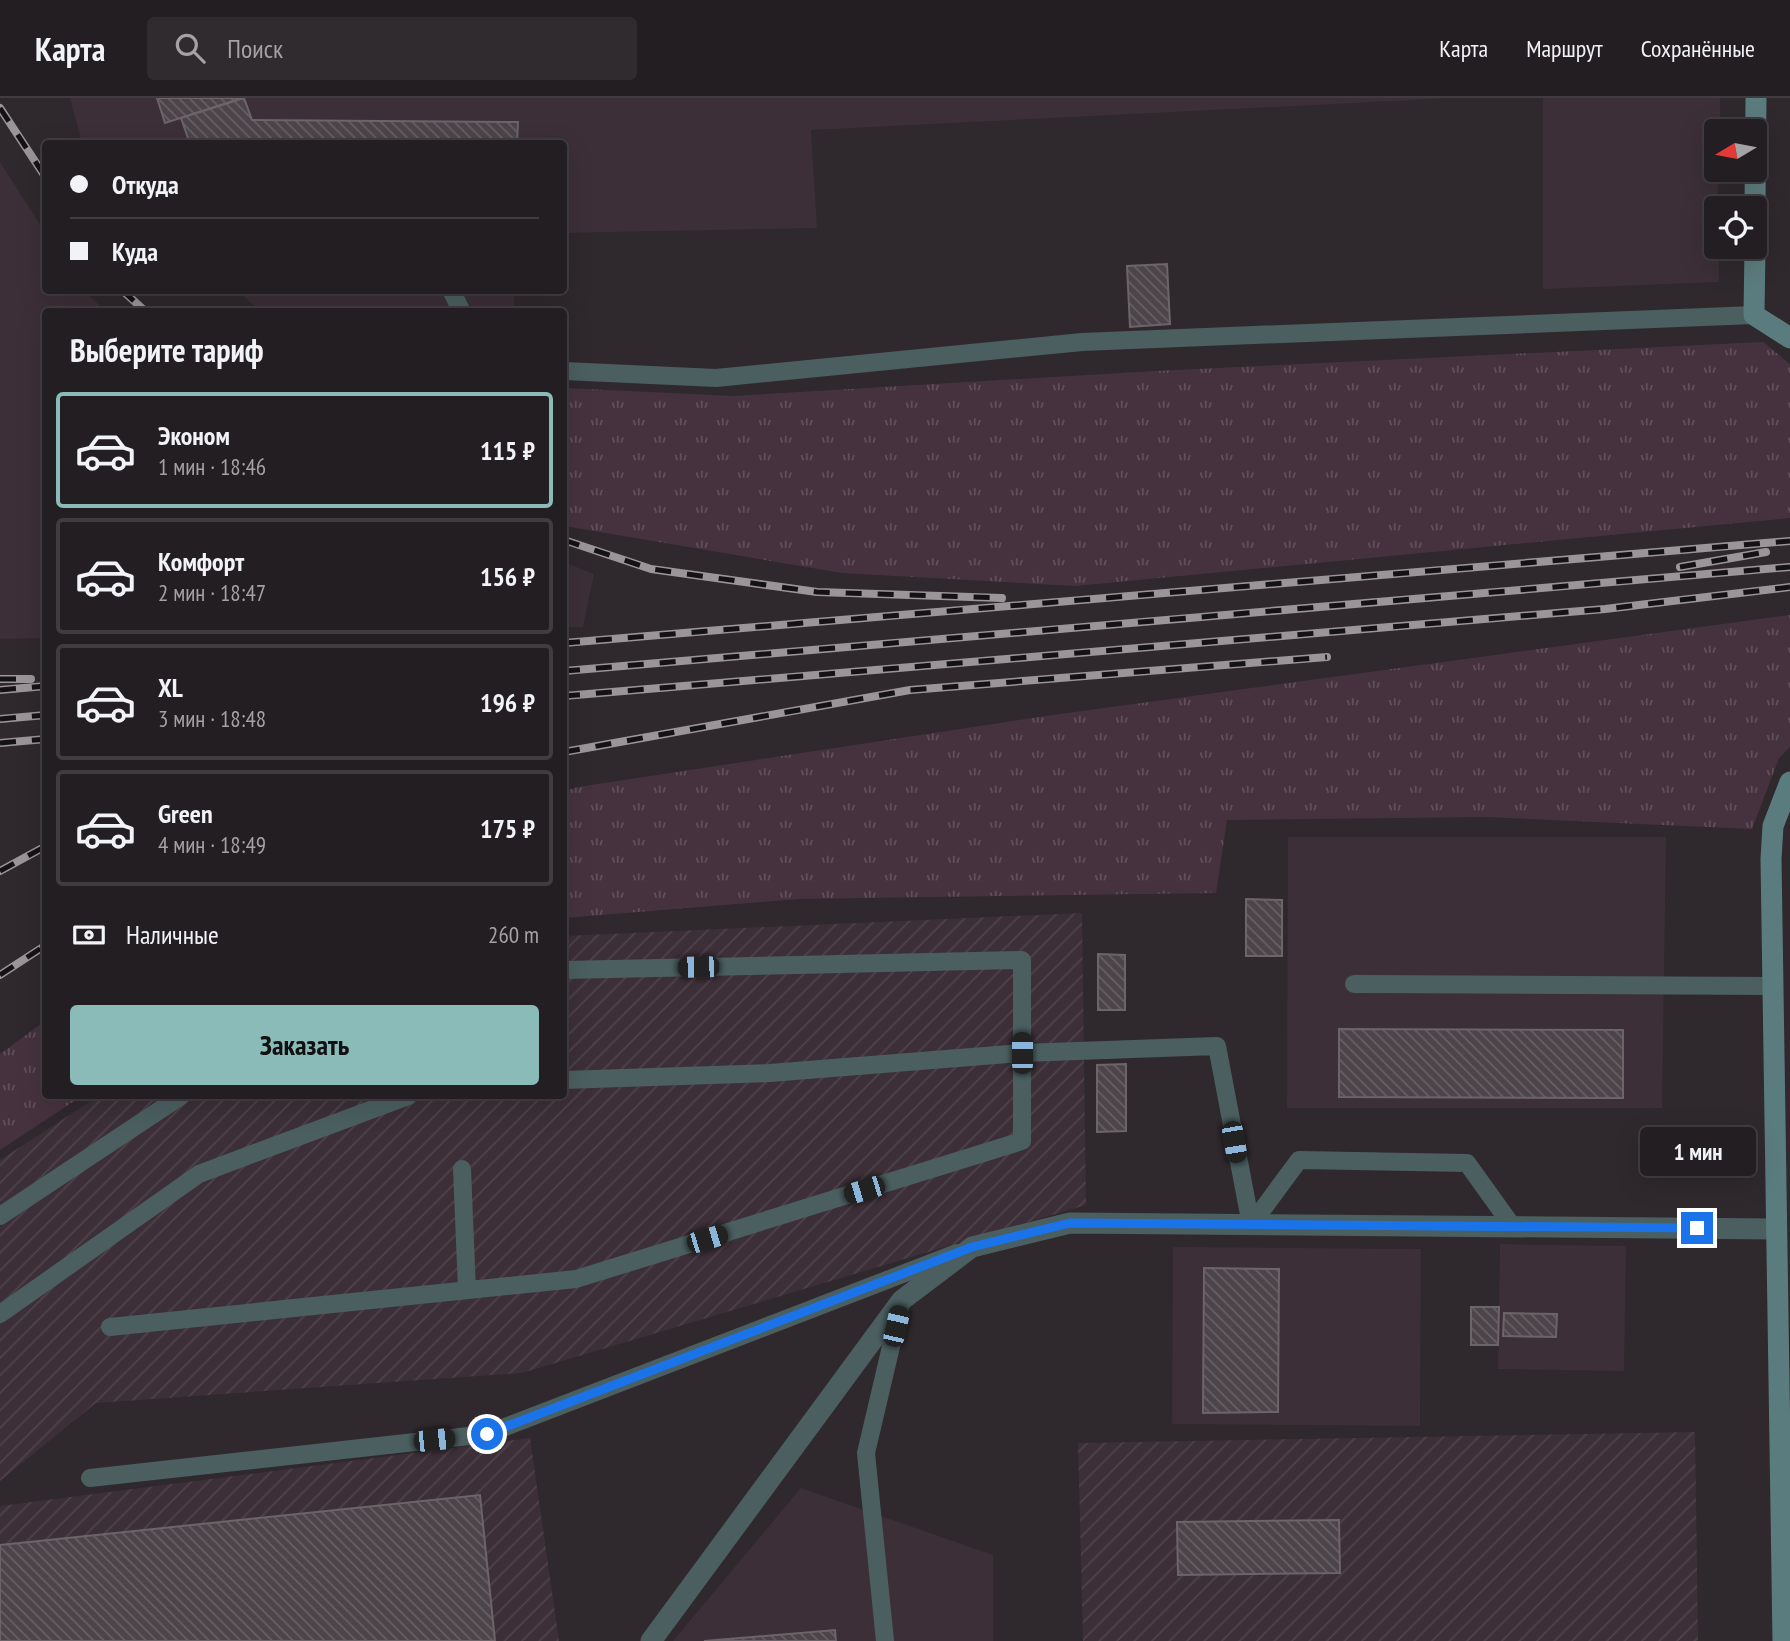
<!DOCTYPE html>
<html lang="ru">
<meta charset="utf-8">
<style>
:root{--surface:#231e21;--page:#2f2b2e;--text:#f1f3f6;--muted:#a3a2a5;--line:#403c3f;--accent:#8bbbb9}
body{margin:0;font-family:"PT Sans Narrow",sans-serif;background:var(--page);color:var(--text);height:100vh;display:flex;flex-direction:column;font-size:26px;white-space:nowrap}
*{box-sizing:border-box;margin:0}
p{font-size:23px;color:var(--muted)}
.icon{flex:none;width:38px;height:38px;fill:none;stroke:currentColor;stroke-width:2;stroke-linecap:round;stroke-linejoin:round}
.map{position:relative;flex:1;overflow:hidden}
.sheet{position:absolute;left:42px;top:210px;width:525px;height:791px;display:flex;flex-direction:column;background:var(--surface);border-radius:7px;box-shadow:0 7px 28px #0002,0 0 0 2px var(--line)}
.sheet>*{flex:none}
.guide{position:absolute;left:42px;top:42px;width:525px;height:154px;border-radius:7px;box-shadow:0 7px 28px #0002,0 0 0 2px var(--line);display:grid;align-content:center;height:154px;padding:0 28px;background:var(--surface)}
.needle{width:46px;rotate:260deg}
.tools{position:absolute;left:1704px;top:21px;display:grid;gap:14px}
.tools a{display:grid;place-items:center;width:63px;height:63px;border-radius:7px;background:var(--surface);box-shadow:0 7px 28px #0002,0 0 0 2px var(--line);font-size:35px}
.end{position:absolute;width:32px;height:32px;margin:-16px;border:9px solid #1a73e8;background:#fff;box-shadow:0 0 0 4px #fff}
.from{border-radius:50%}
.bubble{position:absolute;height:49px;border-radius:7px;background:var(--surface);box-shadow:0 7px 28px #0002,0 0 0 2px var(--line);font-size:23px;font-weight:600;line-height:49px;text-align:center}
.car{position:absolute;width:21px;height:42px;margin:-21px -10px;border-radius:9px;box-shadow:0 0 5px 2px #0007;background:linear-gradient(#222 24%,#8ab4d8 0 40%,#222 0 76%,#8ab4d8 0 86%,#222 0)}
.guide b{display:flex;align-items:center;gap:24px;height:66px;font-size:26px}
.guide b+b{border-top:2px solid var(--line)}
.guide i{width:18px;height:18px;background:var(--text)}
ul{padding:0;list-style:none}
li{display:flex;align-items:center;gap:21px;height:116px;margin:0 14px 10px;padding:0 14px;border:4px solid var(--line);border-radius:7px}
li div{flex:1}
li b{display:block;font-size:26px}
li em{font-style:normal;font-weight:600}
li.current{border-color:var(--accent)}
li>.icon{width:63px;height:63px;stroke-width:1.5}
h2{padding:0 28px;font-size:32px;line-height:84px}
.pay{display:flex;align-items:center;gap:18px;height:77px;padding:0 28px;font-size:26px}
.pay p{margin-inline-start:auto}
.action{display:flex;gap:14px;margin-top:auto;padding:14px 28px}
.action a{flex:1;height:80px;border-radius:7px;background:var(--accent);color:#111;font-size:28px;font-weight:600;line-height:80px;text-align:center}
header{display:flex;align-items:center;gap:42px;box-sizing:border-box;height:98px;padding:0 35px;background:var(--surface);border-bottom:2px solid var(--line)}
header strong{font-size:33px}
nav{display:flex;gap:38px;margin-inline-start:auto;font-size:24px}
.search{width:490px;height:63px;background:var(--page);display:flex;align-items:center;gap:18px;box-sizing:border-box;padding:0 24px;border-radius:7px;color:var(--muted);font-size:26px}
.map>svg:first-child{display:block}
.built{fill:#3c2f37}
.industrial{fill:url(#industrial-furrows)}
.grass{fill:url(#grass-tufts)}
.building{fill:url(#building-back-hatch);stroke:#6c6469;stroke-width:2}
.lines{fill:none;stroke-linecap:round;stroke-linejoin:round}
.lane{stroke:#4b5f60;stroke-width:18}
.street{stroke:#4b5f60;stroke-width:21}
.secondary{stroke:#5b7c7e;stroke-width:21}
.rail-casing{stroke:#9b9599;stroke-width:8}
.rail{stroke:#151214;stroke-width:5;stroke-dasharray:16;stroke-linecap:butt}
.route{stroke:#1a73e8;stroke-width:9}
</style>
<header>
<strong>Карта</strong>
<div class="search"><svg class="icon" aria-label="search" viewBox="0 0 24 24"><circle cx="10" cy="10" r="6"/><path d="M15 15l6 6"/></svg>Поиск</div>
<nav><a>Карта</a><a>Маршрут</a><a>Сохранённые</a></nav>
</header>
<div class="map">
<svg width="1790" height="1543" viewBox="0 0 1790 1543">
<defs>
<pattern id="industrial-furrows" width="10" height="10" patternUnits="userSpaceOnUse" patternTransform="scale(1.75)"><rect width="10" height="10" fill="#3c2f37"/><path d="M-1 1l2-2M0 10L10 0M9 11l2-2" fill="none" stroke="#4f434a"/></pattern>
<pattern id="grass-tufts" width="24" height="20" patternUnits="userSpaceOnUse" patternTransform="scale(1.75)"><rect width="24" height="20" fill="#46323f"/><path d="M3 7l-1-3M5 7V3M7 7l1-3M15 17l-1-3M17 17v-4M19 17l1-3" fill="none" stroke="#61505b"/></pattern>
<pattern id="building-back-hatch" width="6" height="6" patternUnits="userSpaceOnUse" patternTransform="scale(1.75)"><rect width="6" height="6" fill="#4c4449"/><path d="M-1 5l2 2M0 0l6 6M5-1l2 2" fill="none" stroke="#665f64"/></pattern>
</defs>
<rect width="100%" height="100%" fill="#2f282c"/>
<path class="built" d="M70 0H1454L811 32 817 130 564 135V46L82 45Z
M1543 0H1720V33H1717L1719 184 1543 191Z
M0 64 45 134 46 192 84 193 106 213 46 214 45 540 0 541Z
M238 193H514V213H260Z
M564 464 594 476 583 529H564Z
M1288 739H1666L1662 1010H1287Z
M1500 1146 1626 1148 1624 1273 1498 1271Z
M1173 1149 1421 1151 1420 1328 1172 1326Z
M801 1390 993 1457V1543H673Z"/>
<path class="industrial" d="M1082 815 1086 1107 522 1275 96 1305 0 1383V1062L99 998H564V838Z
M1695 1334 1698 1543H1083L1078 1345Z
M530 1340 559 1543H0V1408Z"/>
<path class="grass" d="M1763 244 1790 266V420L1075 488 842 475 564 428V290L733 298 1155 273Z
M1790 517V649L1779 660 1752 731 1486 719 1227 722 1216 795 798 801 564 820V693L578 689 1053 617Z
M45 923 46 998H82L0 1052V956Z"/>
<path class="building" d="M157 0H242L165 25Z
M244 0 252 22 518 24 517 46H190L181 20Z
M1167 166 1170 226 1130 229 1127 168Z
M1246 801 1282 802V858H1246Z
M1098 856 1125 857V912H1098Z
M1339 931 1623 932V1000L1339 999Z
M1126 966V1033L1097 1034V967Z
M1204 1170 1279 1171 1278 1314 1203 1315Z
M1471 1209H1499L1498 1247H1471Z
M1504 1215 1557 1216 1556 1239 1503 1238Z
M480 1397 495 1543H0V1447Z
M1339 1422 1340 1475 1178 1477 1177 1424Z
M835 1532 836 1543H704Z"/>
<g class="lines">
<path class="lane" d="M451 192 462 214
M564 273 716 280 1082 244 1754 217
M1354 886 1773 888
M564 982 770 975 1022 955 1217 948 1251 1127
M462 1071 467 1192
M0 1118 181 998
M1251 1127 1299 1062 1467 1065 1513 1129
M0 1216 199 1076 408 998
M110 1229 576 1181 1022 1043V862L564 872
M90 1380 487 1336 957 1155
M885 1543 866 1355 901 1206"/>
<path class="street" d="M651 1543 902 1202 972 1149 1070 1125 1776 1131"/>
<path class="secondary" d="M1755 110 1756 0
M1755 149 1754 217 1790 240
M1783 1543 1771 761 1773 728 1790 684"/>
<defs>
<path id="rail" d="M0 10 46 80
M122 192 146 214
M564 442 651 471 817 494 1002 500
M1680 469 1766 454
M564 545 1790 443
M564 573 1790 469
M0 581H31
M0 592 46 588
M564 598 1605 511 1790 489
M0 621 46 617
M0 645 46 641
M564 654 910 592 1327 559
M0 773 46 748
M0 877 46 847"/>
</defs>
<use href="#rail" class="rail-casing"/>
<use href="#rail" class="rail"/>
</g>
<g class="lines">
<path class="route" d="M487 1336 972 1149 1070 1125 1697 1130"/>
</g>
</svg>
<div class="tools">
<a><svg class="needle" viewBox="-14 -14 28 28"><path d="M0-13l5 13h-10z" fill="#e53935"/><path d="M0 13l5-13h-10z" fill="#a3a2a5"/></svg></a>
<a><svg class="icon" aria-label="locate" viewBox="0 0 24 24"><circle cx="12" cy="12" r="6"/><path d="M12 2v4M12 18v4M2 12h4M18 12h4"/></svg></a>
</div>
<i class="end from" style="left:487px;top:1336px"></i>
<i class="end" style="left:1697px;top:1130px"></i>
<div class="bubble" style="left:1640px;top:1029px;width:116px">1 мин</div>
<i class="car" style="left:698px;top:869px;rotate:269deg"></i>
<i class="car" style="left:1022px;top:955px;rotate:0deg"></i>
<i class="car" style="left:1234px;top:1044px;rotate:170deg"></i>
<i class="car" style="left:864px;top:1092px;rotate:253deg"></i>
<i class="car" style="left:707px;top:1141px;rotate:73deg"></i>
<i class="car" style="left:896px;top:1228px;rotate:13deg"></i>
<i class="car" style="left:434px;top:1342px;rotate:84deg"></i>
<div class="guide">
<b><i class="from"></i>Откуда</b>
<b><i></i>Куда</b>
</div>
<section class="sheet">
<h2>Выберите тариф</h2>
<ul>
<li class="current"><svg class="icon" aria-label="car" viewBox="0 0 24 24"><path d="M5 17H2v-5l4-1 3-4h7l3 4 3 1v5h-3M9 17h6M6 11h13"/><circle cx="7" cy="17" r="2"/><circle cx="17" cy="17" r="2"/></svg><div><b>Эконом</b><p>1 мин · 18:46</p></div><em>115 ₽</em></li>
<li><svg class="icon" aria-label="car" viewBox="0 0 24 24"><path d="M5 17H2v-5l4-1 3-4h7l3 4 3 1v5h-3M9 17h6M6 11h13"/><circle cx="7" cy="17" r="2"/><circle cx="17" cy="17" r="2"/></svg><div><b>Комфорт</b><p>2 мин · 18:47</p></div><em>156 ₽</em></li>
<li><svg class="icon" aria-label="car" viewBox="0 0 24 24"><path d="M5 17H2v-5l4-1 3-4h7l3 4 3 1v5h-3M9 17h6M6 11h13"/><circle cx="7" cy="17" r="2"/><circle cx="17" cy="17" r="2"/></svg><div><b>XL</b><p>3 мин · 18:48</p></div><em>196 ₽</em></li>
<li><svg class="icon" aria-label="car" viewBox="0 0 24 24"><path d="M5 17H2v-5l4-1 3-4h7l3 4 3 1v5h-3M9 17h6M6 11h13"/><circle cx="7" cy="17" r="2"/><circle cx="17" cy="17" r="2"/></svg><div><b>Green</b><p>4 мин · 18:49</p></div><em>175 ₽</em></li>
</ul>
<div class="pay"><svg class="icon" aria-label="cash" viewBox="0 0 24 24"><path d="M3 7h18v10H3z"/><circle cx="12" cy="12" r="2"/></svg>Наличные<p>260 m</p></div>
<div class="action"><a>Заказать</a></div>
</section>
</div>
